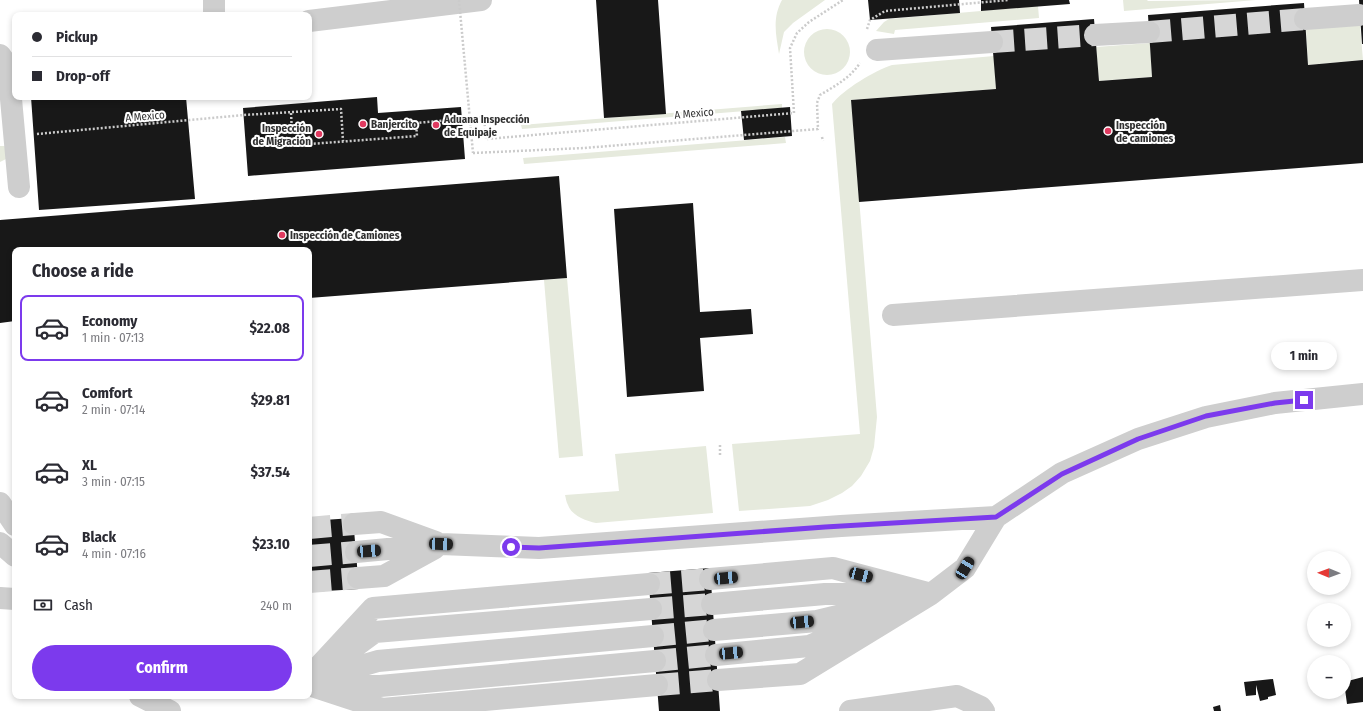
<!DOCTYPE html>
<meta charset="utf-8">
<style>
:root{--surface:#fff;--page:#f2f2f3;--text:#2b2b33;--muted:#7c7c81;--line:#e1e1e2;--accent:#7c3aed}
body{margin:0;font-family:"Fira Sans Condensed",sans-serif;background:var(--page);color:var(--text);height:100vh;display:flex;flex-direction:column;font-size:15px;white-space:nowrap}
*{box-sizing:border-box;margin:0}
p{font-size:13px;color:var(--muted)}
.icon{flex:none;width:22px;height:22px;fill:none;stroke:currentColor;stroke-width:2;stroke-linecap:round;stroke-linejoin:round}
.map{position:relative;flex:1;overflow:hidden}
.details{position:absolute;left:12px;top:247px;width:300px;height:452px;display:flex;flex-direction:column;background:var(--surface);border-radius:8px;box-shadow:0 2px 6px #0003}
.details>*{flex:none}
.banner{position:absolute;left:12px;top:12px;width:300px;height:88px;border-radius:8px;box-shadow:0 2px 6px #0003;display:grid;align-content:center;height:88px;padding:0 20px;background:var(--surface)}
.needle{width:26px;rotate:271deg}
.buttons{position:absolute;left:1307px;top:551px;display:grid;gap:8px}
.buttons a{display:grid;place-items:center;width:44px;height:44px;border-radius:50%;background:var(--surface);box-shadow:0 2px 6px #0003;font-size:20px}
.end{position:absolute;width:18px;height:18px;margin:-9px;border:5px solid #7c3aed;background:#fff;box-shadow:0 0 0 2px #fff}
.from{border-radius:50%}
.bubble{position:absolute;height:28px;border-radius:14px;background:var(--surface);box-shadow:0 2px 6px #0003;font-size:13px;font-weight:700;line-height:28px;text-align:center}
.car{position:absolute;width:12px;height:24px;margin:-12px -6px;border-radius:5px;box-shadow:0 0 3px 1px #0007;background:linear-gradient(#222 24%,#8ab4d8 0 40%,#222 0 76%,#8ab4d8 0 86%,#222 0)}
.banner b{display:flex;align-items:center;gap:14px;height:38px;font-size:15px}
.banner b+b{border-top:1px solid var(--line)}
.banner i{width:10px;height:10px;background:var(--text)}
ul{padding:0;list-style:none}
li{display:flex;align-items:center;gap:12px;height:66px;margin:0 8px 6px;padding:0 12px;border:2px solid transparent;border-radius:8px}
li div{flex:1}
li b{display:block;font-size:15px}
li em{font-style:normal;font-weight:700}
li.on{border-color:var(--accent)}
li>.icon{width:36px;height:36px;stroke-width:1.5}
h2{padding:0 20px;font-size:18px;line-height:48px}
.pay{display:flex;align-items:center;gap:10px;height:44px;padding:0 20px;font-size:15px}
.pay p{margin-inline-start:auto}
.cta{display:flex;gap:8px;margin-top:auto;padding:8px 20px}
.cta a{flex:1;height:46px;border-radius:24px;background:var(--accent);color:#fff;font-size:16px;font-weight:700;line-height:46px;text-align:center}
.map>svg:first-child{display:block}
.green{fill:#e6eadd}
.building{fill:#181818}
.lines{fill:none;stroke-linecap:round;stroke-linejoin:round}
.minor-tunnel{stroke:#d6d6d6;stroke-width:22;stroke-dasharray:22 11;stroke-linecap:butt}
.path{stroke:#cbcbcb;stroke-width:2.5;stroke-dasharray:2 2;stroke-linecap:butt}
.minor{stroke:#cecece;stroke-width:22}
.path-bridge{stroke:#cbcbcb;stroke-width:2.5;stroke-dasharray:2 2;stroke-linecap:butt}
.route{stroke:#7c3aed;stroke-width:5}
.poi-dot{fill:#e03a60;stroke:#fff;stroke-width:1.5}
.labels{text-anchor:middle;stroke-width:4;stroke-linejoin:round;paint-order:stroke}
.street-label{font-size:11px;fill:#313131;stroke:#fff}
.poi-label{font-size:11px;font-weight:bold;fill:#313131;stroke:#fff;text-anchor:start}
</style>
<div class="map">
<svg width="1363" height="711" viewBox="0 0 1363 711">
<rect width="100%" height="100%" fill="#fff"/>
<path class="green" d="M782 0H825L793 23 784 32 779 54C776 35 772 18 782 0Z
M1123 0H1147L1148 1 1256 0 1124 11Z
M1038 6 1039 18 895 30 894 34 876 31 884 22 889 19Z
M1360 25 1363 60 1308 65 1306 29Z
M804 52a23 23 0 1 1 46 0a23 23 0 1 1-46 0Z
M1150 43 1152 77 1099 81 1096 47Z
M994 56 996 89 851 100 877 417 874 447 870 461 861 476 852 486 842 493 828 500 810 506 739 511 732 444 860 434 832 104C844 89 874 71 892 65Z
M782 104V108L522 129 521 125Z
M785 137 786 143 524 164 523 158Z
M0 146H8L6 159 0 162Z
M567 278 583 456 559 458 544 280Z
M706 446 713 513 596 523C586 521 571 515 568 505 566 502 566 498 565 495L619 491 615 454Z"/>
<path class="building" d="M596 0H658L666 114 604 118Z
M868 0H959L960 13 870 20Z
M981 0H1069L1070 4 981 11Z
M1359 0H1363V44H1362Z
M1304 3 1308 65 1363 60V163L859 202 851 100 996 89 991 27 1094 19 1099 81 1152 77 1148 15Z
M31 97H186L195 199 39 210Z
M377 97 378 113 461 107 465 159 248 176 243 108Z
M790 107 792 136 744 140 741 111Z
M559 176 567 278 309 298V250H15V321L0 323V220Z
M693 203 700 312 751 309 753 334 700 338 704 391 627 397 614 209Z
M353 518 359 589 309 592V521Z
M710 568 720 711H659L648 573Z
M1363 677V702L1347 704 1344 682Z
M1273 679 1276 695 1268 697V699L1260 701 1256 685V695L1246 696 1244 682Z
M1220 705 1221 711H1214L1213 707Z"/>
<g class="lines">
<path class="minor-tunnel" d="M1149 32 1305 19
M992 42 1095 35
M309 528 354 524
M309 556 356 552
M309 582 358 578
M649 584 710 579
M651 609 712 604
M653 636 714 630
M655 661 716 655
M657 685 718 680"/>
<path class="path" d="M867 29 870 20 885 11 1008 0
M291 113 292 132 308 131 310 144 417 136 416 123 484 117 486 139 794 113 790 48 797 33 809 22 843 0
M37 134 244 115 341 109 343 141
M822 137 823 141
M473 153 584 148 818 129 817 103 820 95C835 86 850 78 860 63
M720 445V455"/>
<path class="minor" d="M214 0V15
M1305 19 1359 15
M309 21 481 0
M1095 35 1149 32
M877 50 992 42
M0 55 8 66 19 187
M893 315 1363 280
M0 503 15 525
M354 524 381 522 436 542
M0 543 15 556
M356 552 441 544 539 548 841 526 996 517
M358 578 384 576 435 548
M710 579 833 568 931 594
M0 598 15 599
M712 604 825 594H893
M714 630 817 621 912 598
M716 655 809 646 858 625
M341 657 375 632 651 609
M309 677 373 608 649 584
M718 680 800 674 931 594 965 568 996 517 1062 473 1138 439 1206 417 1275 403 1363 394
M309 681 378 661 653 636
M330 684 380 686 655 661
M309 685 382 709 657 685
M140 696 170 711
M850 711 957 696 981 707 984 711"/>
<path class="path-bridge" d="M459 0 473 153"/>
</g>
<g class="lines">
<path class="route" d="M511 547 539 548 825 527 996 517 1062 474 1138 439 1206 416 1275 403 1304 400"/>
</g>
<g class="poi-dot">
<circle cx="363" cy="124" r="4"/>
<circle cx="436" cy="125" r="4"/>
<circle cx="1108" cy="131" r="4"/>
<circle cx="319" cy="134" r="4"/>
<circle cx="282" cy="235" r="4"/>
</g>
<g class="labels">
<g class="street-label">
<text transform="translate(694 113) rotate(-5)" y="4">A Mexico</text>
<text transform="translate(145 116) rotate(-5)" y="4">A Mexico</text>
</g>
<g class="poi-label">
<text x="444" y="123">Aduana Inspección<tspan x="444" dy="13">de Equipaje</tspan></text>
<text x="371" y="128">Banjercito</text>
<text x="1116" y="129">Inspección<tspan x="1116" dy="13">de camiones</tspan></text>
<text x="311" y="132" text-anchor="end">Inspección<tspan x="311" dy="13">de Migración</tspan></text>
<text x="290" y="239">Inspección de Camiones</text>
</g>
</g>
</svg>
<div class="buttons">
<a><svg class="needle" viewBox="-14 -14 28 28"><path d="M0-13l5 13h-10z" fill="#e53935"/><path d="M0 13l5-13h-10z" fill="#7c7c81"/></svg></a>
<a>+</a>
<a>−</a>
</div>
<i class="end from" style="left:511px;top:547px"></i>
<i class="end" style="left:1304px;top:400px"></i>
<div class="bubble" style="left:1271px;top:342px;width:66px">1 min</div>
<i class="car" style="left:441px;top:544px;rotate:92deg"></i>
<i class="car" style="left:369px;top:551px;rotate:86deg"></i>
<i class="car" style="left:965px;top:568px;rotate:31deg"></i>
<i class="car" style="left:861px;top:575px;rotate:105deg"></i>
<i class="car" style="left:726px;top:578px;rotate:85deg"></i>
<i class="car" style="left:802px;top:622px;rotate:85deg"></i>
<i class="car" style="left:731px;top:653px;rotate:85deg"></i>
<div class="banner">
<b><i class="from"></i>Pickup</b>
<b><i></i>Drop-off</b>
</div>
<section class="details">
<h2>Choose a ride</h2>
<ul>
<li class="on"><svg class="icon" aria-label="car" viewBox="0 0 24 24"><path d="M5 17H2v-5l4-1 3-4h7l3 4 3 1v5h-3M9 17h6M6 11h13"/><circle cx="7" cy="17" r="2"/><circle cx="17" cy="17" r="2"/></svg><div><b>Economy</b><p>1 min · 07:13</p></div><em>$22.08</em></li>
<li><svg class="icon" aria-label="car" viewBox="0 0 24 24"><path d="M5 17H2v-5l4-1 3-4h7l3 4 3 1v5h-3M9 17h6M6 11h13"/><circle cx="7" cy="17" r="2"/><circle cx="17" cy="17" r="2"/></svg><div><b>Comfort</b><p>2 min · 07:14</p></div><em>$29.81</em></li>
<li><svg class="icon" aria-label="car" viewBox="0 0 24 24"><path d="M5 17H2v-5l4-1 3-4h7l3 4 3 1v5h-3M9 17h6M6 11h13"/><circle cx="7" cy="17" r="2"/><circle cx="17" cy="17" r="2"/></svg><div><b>XL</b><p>3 min · 07:15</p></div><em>$37.54</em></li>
<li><svg class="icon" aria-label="car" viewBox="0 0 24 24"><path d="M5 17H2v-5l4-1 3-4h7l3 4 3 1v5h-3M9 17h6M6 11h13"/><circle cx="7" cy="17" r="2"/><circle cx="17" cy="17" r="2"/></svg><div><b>Black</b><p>4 min · 07:16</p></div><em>$23.10</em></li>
</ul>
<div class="pay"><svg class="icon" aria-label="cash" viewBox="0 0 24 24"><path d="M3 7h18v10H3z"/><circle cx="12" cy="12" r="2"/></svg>Cash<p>240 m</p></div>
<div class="cta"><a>Confirm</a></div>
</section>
</div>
